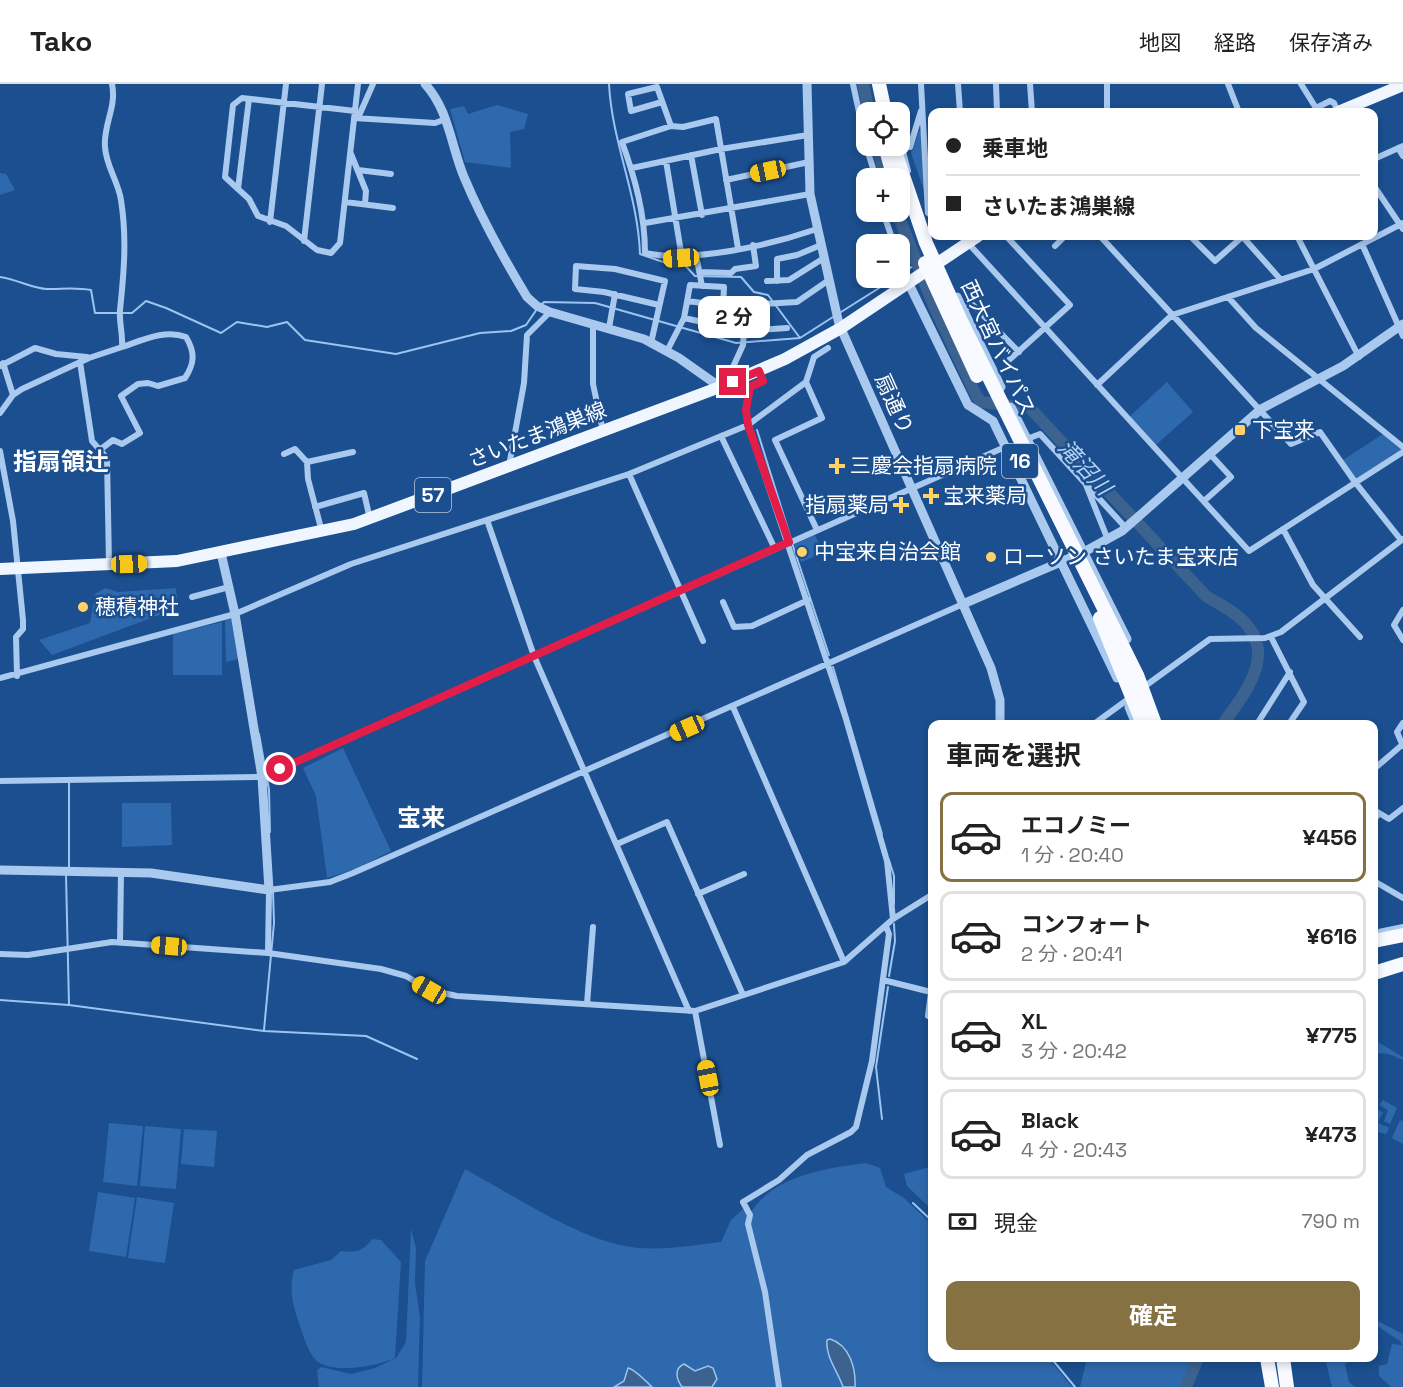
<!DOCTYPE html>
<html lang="ja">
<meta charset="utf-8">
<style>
:root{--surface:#fff;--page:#f6f6f6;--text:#222;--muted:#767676;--line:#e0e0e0;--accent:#857141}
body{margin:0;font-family:"Space Grotesk","Noto Sans JP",sans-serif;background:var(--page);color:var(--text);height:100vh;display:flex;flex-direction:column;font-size:22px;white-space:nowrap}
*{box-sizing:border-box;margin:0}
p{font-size:20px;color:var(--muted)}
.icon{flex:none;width:33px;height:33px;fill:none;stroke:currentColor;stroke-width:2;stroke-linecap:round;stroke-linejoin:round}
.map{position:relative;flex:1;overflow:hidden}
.side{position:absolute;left:928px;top:636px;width:450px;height:642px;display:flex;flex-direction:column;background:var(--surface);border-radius:12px;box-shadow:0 3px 9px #0003}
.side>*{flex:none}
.guide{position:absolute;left:928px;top:24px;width:450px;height:132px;border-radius:12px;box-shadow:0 3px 9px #0003;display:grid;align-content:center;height:132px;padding:0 18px;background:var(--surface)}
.tools{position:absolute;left:856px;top:18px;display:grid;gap:12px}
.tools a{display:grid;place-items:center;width:54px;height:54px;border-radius:12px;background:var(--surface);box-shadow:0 3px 9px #0003;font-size:30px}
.end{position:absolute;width:27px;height:27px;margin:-14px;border:8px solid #e11d48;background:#fff;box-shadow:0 0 0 3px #fff}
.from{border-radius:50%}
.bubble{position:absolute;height:42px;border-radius:12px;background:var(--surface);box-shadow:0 3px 9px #0003;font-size:20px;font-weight:700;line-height:42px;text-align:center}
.car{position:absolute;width:18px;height:36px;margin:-18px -9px;border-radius:8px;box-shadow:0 0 4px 2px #0007;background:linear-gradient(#f5c518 24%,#345 0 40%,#f5c518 0 76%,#345 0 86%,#f5c518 0)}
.guide b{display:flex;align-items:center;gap:21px;height:57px;font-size:22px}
.guide b+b{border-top:2px solid var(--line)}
.guide i{width:15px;height:15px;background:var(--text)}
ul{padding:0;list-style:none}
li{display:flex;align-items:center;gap:18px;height:90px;margin:0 12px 9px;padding:0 6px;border:3px solid var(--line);border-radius:12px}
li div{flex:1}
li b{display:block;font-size:22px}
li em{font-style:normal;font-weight:700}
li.current{border-color:var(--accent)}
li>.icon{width:54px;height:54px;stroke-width:1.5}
h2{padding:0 18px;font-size:27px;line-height:72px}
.pay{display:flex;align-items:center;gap:15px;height:66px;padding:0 18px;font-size:22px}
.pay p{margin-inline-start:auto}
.cta{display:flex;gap:12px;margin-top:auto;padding:12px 18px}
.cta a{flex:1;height:69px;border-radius:12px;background:var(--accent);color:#fff;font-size:24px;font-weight:700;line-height:69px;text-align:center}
header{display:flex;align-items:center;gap:36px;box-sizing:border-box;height:84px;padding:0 30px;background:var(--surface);border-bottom:2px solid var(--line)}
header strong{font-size:28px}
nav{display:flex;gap:33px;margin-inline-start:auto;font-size:21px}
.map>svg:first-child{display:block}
.green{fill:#2e69ad}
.water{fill:#3c6290;stroke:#9cc4f0;stroke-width:1.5}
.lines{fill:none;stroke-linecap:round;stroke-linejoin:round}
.stream{stroke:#9cc4f0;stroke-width:2}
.river{stroke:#3c6290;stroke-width:12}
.minor{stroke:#a9c9ee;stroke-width:6}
.tertiary{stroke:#a9c9ee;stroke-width:9}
.primary{stroke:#f0f6ff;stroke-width:12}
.trunk{stroke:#f8faff;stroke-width:14}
.trunk-bridge{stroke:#f8faff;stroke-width:14}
.route{stroke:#e11d48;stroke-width:8}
.poi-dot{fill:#ffd166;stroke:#1b4f8f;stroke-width:2}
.labels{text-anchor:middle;stroke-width:5;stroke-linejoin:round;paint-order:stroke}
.shield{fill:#1b4f8f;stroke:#bbcadd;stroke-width:1.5}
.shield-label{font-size:20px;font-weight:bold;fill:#fff}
.street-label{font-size:21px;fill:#fff;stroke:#1b4f8f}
.poi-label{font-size:21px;fill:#fff;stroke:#1b4f8f;text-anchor:start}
.water-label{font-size:22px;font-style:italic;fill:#b5d3f5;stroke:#1b4f8f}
.quarter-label{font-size:24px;font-weight:bold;fill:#fff;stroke:#1b4f8f}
</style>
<header>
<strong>Tako</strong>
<nav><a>地図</a><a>経路</a><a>保存済み</a></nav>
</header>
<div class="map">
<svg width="1403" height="1303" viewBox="0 0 1403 1303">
<rect width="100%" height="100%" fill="#1b4f8f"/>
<path class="green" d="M497 21 528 30 524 45 510 48 511 84 465 78 450 25 464 22 468 30Z
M919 47H921L926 112 911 69Z
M0 89 6 90 15 106 0 111Z
M1167 298 1193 328 1156 361 1129 333Z
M1383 350 1403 366 1356 395 1343 376Z
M815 451 823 469 801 478 794 460Z
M105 504 118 508 176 504 177 514 162 530 52 571 39 556 90 539 95 510Z
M231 534 238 575 226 578 225 536Z
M222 538V591H173V550Z
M343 664 391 767 358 784 327 794 316 712 303 684Z
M122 719H171L172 761 122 763Z
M1378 958 1403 973V976L1389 970 1374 969V961Z
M1383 1016 1397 1024 1390 1040 1384 1037 1388 1026 1379 1021Z
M1378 1026 1383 1028 1378 1039 1389 1044 1386 1050 1374 1047Z
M1400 1036 1403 1037V1060L1392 1054Z
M109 1039 143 1042 137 1102 103 1098Z
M145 1042 181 1045 176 1105 140 1102Z
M184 1045 217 1047 214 1083 181 1080Z
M866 1079 880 1084 886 1103 904 1114 933 1142V1274H1048L1072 1303H422L425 1177 465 1085C509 1109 568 1148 616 1160 650 1169 687 1162 721 1158L731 1136 743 1125 750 1130C771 1092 827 1084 866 1079Z
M933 1082V1127L907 1102 904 1090Z
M98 1108 135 1114 126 1173 89 1167Z
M137 1113 174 1119 165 1179 128 1174Z
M411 1145 416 1164 415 1199 420 1234 418 1303H319L317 1287 321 1283 351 1290 375 1284 396 1274 406 1258Z
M372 1155 381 1156 401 1178 395 1274C377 1282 336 1290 318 1278 308 1270 302 1248 298 1236 292 1219 289 1204 294 1186L331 1176 341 1167C357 1169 363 1167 372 1155Z
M1374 1235 1403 1250V1303H1391L1379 1292V1282L1387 1280 1392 1260 1402 1261 1400 1257 1374 1240Z
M1087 1274H1193L1183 1303H1080Z
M1325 1274H1355L1345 1280 1349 1298 1355 1303H1332Z"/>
<path class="water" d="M830 1255C850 1261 856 1285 855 1303H843C838 1288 825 1272 827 1256Z
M684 1280 695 1287 708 1282 713 1284 717 1295 712 1303H682C677 1296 673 1285 684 1280Z
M628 1284C634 1285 648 1299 652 1303H614L624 1297Z"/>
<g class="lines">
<path class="stream" d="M609 0C612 59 638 111 640 170L669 180 682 178 695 192 741 193 754 208 768 211 800 254 833 233
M900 190 917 180
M0 193C16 195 34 205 47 205 63 205 76 203 91 206L95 229H132L146 217 166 224 221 249 237 238 267 243 287 238 305 256 396 270 480 249 511 247 526 241 537 225
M541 221 544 218 595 219 736 259 800 254
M841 228 895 194
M757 346 791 455
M792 459 829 571
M833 583 882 750
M259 650 269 706 270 748
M889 776 894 792V820
M69 783V699
M66 791 69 921
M889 892 895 857 894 840
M0 916 69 921 264 947 366 952 417 975
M264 946 274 839 273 808
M882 1035 876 983 888 903
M913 1119 933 1138
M1051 1274 1075 1303"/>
<path class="river" d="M863 0 869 28
M877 62 886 94
M897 128 933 220 977 313 982 318 1030 324 1206 512C1217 519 1232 526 1241 535 1279 569 1245 609 1223 640
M1186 1303 1198 1274"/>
<path class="minor" d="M853 0 867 65 876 94
M921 0 928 129 933 133
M958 0 960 28
M996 0 997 28
M1030 0 1032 28
M1107 0V28
M1228 0 1239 28
M1301 0 1316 24 1330 17 1334 19 1338 28
M249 15 238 105 249 115 258 132 286 142 317 166 331 169 340 159 358 0
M662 18 631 27 628 10 657 3 671 42
M354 34 435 39 446 35
M358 34 373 0
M900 56 908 87
M910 63 921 27
M1398 64 1403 72
M351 70 366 107 365 120
M691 71 702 131
M1374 75 1403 62
M666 77 682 174
M632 84 721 65 808 51
M358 86 391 90
M726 96 809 78
M1374 102 1403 145
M238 105 225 93 233 21 242 14 355 27
M345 118 393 124
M883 128 894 160
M270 138 286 0
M645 139 810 110
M1006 152 1070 221 1009 276
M1100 152 1291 360 1320 348 1355 398 1401 456
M1190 152 1215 177 1242 153
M1242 152 1281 196
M1297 152 1359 273
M304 157 322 0
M968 159 1249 467 1403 368
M1362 160 1403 252
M1055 162 1065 152
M738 164 716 35 683 43 671 42 622 58C635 94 645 130 645 169 694 179 770 161 817 145
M696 171 702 202
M900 178 908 198
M700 188 731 189 735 185 756 182 753 161
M767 197 789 196 824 174
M777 197V175L797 171 821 161
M1228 213 1256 244 1403 363
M688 217 723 222
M963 225 973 221 1019 268
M684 234 744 247 787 244
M593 239V300L603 347
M609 244 615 210
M651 259 665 197 615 185 576 182 575 205 604 208 659 221
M667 267 684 234 690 201 724 203 722 244
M80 278 92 357 107 374 109 480
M3 279 13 311
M0 282 35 264 56 270 87 273
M759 287 763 296 750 303 746 326 748 341 845 632 887 777 893 835
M733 297V283L743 261 746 221 797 218 829 196
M806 298 822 334 775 356 817 446
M1097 301 1172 231 1314 185 1403 139
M0 329 13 311 22 305 89 274 122 263C123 251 119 238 120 226 124 188 127 154 121 116 118 97 106 82 105 63 103 41 117 23 112 0
M721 352 775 465
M1027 355 1040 350 1126 444
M101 365 113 356 122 360 140 349 121 312 138 300 148 299 158 302 185 294C195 279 195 268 186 253 165 245 143 256 122 263
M0 367 13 437 23 536V545L16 553 17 592
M284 370 295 365 307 378 308 395 322 448
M307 378 353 368
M509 382 524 299 527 251 550 228
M629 390 703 557
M1084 396 1108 456
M1204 417 1231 393 1209 369
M315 423 364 409 370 435
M487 436 534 572 689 927
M1283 445 1313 501 1360 553
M192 513 229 503
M723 518 734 543 752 542 808 516
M1403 526 1394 541 1403 556
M1271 553 1304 618 1289 640
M0 594 235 530 351 480 629 390 748 341 806 298 814 273 828 264
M1141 605 1210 555 1265 554 1281 548 1403 455
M733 623 844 878
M1403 639 1397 648 1403 662
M1094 640 1131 613
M1257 640 1290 588
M1374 685 1402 661
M0 697 262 693 1005 363
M1374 726 1379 729 1374 736
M1379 729 1389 735 1403 724
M617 760 667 738 743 911
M1374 797 1403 814
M698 810 744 790
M1374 849 1403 843
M120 859 121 788
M268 869 269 806 330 798 353 789 963 520
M0 870 28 871 112 858 268 869 381 885 406 892 429 906 457 912 695 927 844 878 893 835 933 810
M883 896 931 908 928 932 933 933
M587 920 593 843
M695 927 720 1061
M779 1303 765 1208 748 1140 750 1131 743 1118 779 1096 807 1071 851 1048 856 1043 872 977 889 850 886 842"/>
<path class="tertiary" d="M425 0C449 26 451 62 464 93 481 134 504 175 527 213L537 222 550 228 644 255 679 274 720 303
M807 0 810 110 839 240 991 584 1000 616V640
M908 198 968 321 993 337 1117 594
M957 213 1001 303
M1011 323 1127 555
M963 520 1084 468 1122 447 1261 325 1343 282 1403 240
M1129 623 1136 640
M0 786 151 789 269 806 262 693 235 530 221 469"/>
<path class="primary" d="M1338 28 1403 1
M0 485 177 477 354 440 720 303 785 275 841 244 978 152"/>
<path class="trunk" d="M879 0 885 28
M885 62 894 94
M1374 857 1403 851
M1374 889 1403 880
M1267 1274 1272 1303
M1283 1274 1287 1303"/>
<path class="trunk-bridge" d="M893 62 926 159 960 235 1137 591 1155 640
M925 179 977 292
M1100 534 1143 640"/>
</g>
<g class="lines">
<path class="route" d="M280 685 789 458 748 341 746 326 750 303 763 297 759 287 733 298"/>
</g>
<g class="poi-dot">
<rect x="1234" y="340" width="12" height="12" rx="3"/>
<path d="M834 373h6v6h6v6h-6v6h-6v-6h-6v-6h6z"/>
<path d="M928 403h6v6h6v6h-6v6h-6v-6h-6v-6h6z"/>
<path d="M898 412h6v6h6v6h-6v6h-6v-6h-6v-6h6z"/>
<circle cx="802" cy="468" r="6"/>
<circle cx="991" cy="473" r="6"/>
<circle cx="83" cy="523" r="6"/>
</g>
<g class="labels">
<g class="shield">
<rect x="1002" y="360" width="36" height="34" rx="4.5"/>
<rect x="415" y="394" width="36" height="34" rx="4.5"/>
</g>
<g class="shield-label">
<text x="1020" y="384">16</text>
<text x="433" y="418">57</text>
</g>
<g class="street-label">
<text transform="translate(998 264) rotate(65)" y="7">西大宮バイパス</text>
<text transform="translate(894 320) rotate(66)" y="7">扇通り</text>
<text transform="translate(537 351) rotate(-21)" y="7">さいたま鴻巣線</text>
</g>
<g class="poi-label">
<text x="1252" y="353">下宝来</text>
<text x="850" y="389">三慶会指扇病院</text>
<text x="943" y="419">宝来薬局</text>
<text x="889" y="428" text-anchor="end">指扇薬局</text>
<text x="814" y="475">中宝来自治会館</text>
<text x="1003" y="480">ローソン さいたま宝来店</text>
<text x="95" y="530">穂積神社</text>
</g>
<g class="water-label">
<text transform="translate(1085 383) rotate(47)" y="8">滝沼川</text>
</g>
<g class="quarter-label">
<text x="61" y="386">指扇領辻</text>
<text x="421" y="742">宝来</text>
</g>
</g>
</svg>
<div class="tools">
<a><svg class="icon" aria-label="locate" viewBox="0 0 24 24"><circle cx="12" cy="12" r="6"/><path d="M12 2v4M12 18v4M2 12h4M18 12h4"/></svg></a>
<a>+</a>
<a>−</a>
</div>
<i class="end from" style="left:280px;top:685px"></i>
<i class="end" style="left:733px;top:298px"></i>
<div class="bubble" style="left:698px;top:212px;width:72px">2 分</div>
<i class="car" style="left:768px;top:87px;rotate:258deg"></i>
<i class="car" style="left:681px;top:174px;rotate:266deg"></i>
<i class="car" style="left:129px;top:480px;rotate:88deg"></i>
<i class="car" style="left:687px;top:644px;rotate:246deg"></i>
<i class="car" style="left:169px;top:862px;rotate:275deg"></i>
<i class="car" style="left:429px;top:906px;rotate:300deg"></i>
<i class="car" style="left:708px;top:994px;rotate:349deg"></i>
<div class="guide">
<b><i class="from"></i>乗車地</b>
<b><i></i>さいたま鴻巣線</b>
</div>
<section class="side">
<h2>車両を選択</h2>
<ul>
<li class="current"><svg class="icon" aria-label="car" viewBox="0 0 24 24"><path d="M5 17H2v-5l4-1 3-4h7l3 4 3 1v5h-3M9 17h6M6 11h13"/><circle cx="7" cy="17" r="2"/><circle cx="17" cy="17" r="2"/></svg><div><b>エコノミー</b><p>1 分 · 20:40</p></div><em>¥456</em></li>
<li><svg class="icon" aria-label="car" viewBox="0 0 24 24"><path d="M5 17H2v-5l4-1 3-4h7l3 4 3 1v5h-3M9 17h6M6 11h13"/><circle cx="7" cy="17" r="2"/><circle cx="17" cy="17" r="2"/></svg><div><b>コンフォート</b><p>2 分 · 20:41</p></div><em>¥616</em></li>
<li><svg class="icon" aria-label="car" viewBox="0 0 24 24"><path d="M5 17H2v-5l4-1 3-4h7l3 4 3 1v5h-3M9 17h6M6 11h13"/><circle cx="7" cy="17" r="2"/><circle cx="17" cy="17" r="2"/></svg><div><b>XL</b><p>3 分 · 20:42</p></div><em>¥775</em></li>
<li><svg class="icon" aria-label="car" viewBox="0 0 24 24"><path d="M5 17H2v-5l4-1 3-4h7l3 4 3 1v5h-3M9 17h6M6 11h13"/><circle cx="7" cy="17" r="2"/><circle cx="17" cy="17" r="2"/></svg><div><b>Black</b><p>4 分 · 20:43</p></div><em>¥473</em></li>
</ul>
<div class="pay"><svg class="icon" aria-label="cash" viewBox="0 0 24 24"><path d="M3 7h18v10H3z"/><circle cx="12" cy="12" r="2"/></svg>現金<p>790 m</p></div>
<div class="cta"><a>確定</a></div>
</section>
</div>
